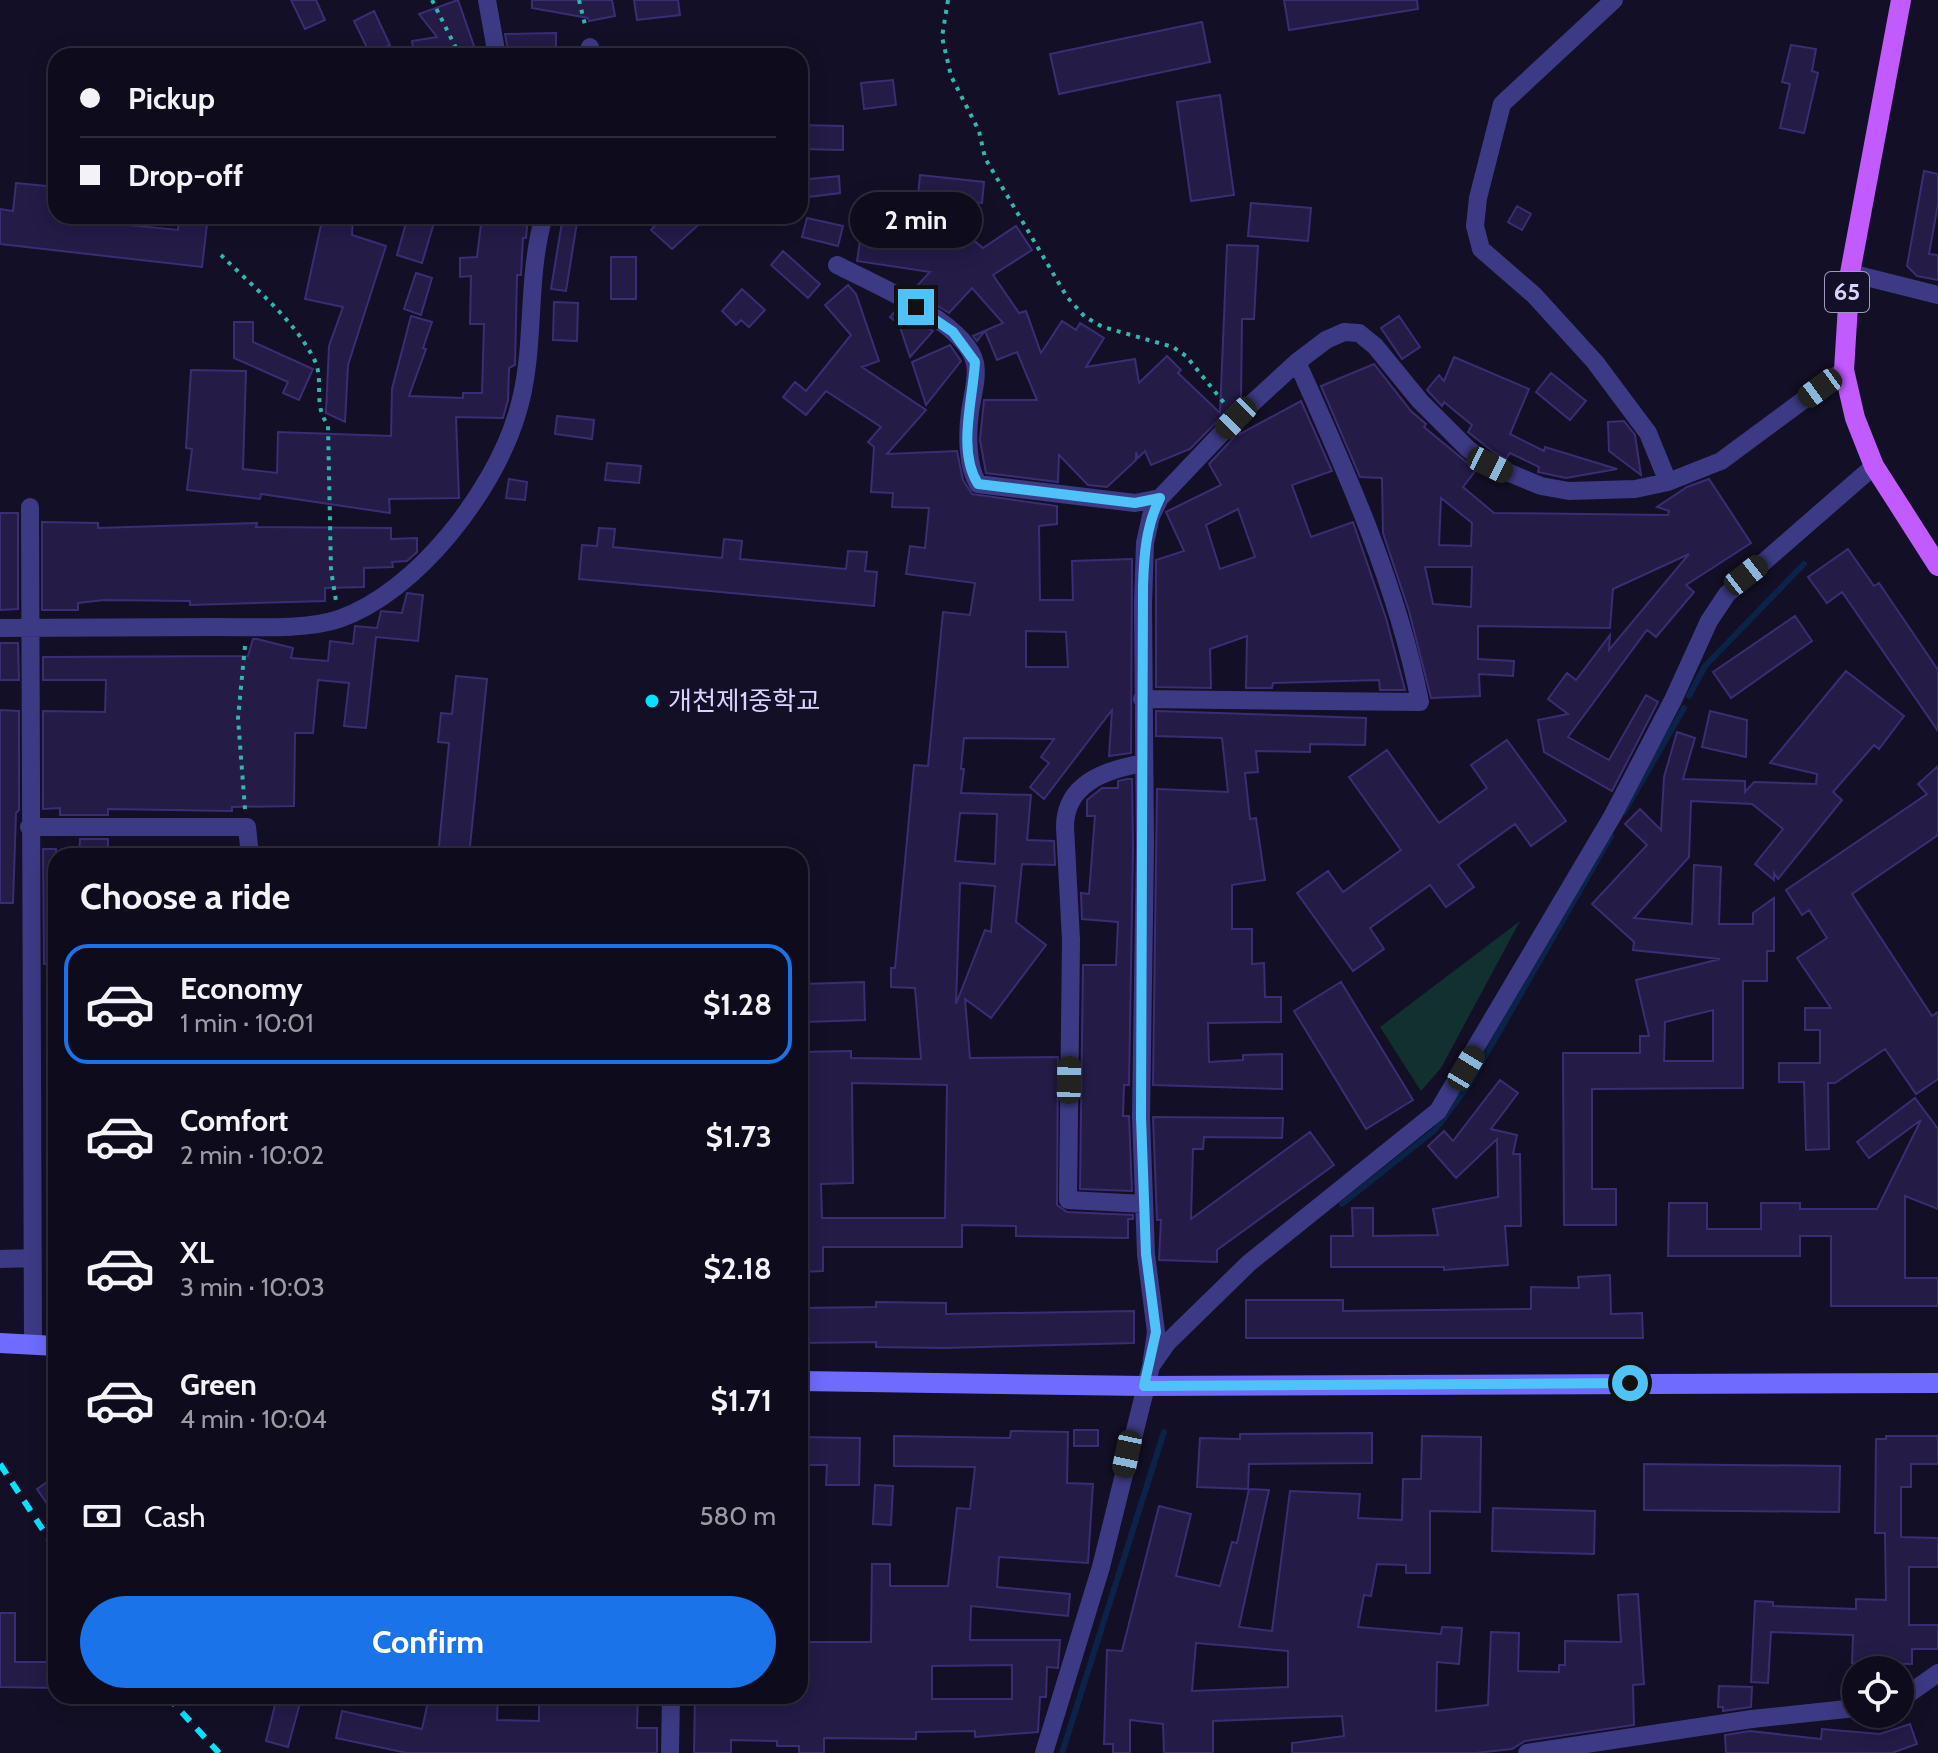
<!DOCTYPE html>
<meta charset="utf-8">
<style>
:root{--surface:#0e0b1c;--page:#171425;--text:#f1f3f6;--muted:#9b9ba3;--line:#2e2b3b;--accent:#1a73e8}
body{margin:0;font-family:Cabin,"Noto Sans KR",sans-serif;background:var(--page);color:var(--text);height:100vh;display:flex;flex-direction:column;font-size:30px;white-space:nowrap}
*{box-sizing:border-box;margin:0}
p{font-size:26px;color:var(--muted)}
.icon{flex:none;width:44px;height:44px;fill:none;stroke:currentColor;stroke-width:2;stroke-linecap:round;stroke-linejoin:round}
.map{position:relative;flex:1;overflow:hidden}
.sheet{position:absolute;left:48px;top:848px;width:760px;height:856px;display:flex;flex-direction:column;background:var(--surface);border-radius:24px;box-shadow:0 4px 20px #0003,0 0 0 2px var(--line)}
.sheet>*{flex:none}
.guide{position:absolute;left:48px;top:48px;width:760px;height:176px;border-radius:24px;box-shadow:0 4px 20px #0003,0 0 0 2px var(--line);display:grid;align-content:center;height:176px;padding:0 32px;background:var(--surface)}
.controls{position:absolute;left:1842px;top:1656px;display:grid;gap:16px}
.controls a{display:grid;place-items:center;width:72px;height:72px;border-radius:50%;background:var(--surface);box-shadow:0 4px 20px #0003,0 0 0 2px var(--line);font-size:40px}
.end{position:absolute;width:36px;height:36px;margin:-18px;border:10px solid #4fc3f7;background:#111;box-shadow:0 0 0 4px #111}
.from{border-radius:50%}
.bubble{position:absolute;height:56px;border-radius:28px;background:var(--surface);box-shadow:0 4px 20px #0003,0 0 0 2px var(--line);font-size:26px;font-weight:700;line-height:56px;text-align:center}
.car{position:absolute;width:24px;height:48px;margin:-24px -12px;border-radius:10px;box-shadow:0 0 6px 2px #0007;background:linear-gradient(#222 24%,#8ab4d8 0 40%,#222 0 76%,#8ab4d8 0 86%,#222 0)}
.guide b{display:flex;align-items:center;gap:28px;height:76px;font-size:30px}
.guide b+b{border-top:2px solid var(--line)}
.guide i{width:20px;height:20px;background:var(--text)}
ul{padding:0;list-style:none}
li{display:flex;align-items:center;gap:24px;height:120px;margin:0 16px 12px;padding:0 16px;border:4px solid transparent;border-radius:24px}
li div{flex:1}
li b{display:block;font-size:30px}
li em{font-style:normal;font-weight:700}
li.selected{border-color:var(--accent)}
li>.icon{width:72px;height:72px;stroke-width:1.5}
h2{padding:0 32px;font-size:36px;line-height:96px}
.pay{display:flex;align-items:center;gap:20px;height:88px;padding:0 32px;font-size:30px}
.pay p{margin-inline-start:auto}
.primary-button{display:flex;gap:16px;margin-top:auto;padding:16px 32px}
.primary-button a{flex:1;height:92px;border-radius:48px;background:var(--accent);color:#fff;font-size:32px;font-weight:700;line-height:92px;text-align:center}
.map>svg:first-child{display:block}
.green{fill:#12302f}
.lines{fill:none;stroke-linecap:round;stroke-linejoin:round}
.stream{stroke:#0c2248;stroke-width:6}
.building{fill:#241b47;stroke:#3b2d73;stroke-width:2;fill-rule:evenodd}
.path{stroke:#2fb8b0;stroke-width:4;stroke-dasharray:4 6;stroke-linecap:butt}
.street{stroke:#3d3a85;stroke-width:18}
.secondary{stroke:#6f6bff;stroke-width:20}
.primary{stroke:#c25bff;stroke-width:20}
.rail{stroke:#00e5ff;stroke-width:6;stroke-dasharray:12 10;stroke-linecap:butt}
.route{stroke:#4fc3f7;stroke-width:10}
.poi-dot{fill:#00e5ff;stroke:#130f26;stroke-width:3}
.labels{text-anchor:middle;stroke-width:8;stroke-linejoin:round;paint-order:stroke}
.shield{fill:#130f26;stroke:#9e99be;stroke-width:2}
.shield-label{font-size:24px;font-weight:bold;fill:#d9d4ff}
.poi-label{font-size:26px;fill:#d9d4ff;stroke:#130f26;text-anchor:start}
</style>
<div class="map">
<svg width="1938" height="1753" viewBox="0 0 1938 1753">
<rect width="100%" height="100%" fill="#130f26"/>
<path class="green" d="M1520 921 1441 1068 1421 1091 1380 1027Z"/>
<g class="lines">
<path class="stream" d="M1689 696 1705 666 1804 564
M1624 812 1684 708
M1342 1204 1435 1130 1468 1086 1611 836
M1062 1753 1164 1432"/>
</g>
<path class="building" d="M291 0H316L325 20 305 29Z
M458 0 475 49 456 56H414L412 41 437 37 419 14Z
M532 0H612L615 16 589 21 588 18 532 8Z
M634 0H678L680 15 637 20Z
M1284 0H1417L1418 9 1289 30Z
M374 11 390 45 370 54 354 21Z
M1202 22 1210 62 1059 94 1050 54Z
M556 33V56H509L505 34Z
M1791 45 1816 49 1812 71 1818 73 1804 133 1780 128 1790 84 1782 82Z
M893 80 896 105 864 109 861 83Z
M1220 95 1234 195 1191 201 1177 102Z
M800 125 843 126V150L800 149Z
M1924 171 1938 174V204L1929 254 1938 255V280L1917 276 1907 266Z
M920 175 984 182 982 203 918 196Z
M839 176 840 193 800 198V180Z
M16 183 56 187V216L67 219 178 230 179 216H208L202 267 0 244V209L13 211Z
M1251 203 1311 208 1308 241 1248 236Z
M1517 206 1531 214 1522 230 1508 222Z
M323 216H353L352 235 386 246 348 365 345 422 326 413 329 346 343 307 305 299Z
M408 216H436L422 263 397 255Z
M482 216H528L526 238H523L521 275H517L515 365 509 368 508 400 503 418 456 417 459 498 389 499 390 513 261 494 260 499 187 490 192 449 186 448 191 370 246 371 243 469 277 473 278 432 391 436 392 389 411 316 432 322 423 348 426 349 409 396 463 398V393H482L484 324H470L471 276 460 277V258L477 257Z
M563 216H578L566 291 551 289Z
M664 216H708L672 249 651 230Z
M916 217 952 239 960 229 983 248 1016 226 1032 250 993 275 1019 313 1026 311 1041 353 1062 321 1076 330 1080 323 1104 338 1086 367 1135 359 1139 383 1167 356 1181 370 1178 373 1220 413 1227 245 1258 246 1254 319H1242L1241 397 1190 449 1151 465 1145 451 1138 458 1136 452V460L1107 487 1088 485 1059 455 1058 482 986 473 980 440 984 400H1037L1017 352 997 360 985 331 977 341 973 336 1003 323 972 288 949 313 913 290 930 272 857 261 860 241 898 247Z
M807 218 843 226 838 246 802 237Z
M783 251 820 284 808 298 771 265Z
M611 257H636V299H611Z
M416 273 432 278 421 315 404 309Z
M848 285 856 294 879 361 862 367 926 410 887 454 957 451 963 480 972 494 1057 506V524L1039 526 1040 600H1073L1072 561 1132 559 1131 753 1109 756 1112 710 1044 799 1030 787 1049 763 1041 757 1054 739 964 738 961 769H964L961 793 1031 795 1027 840 1054 841 1055 865 1022 864 1016 922 1046 945 991 1018 965 999 970 1058 1058 1057 1057 1205 1067 1212 1133 1215V1219H1128V1238L1016 1236V1226L962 1225V1247H823V1271L800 1272V1052L851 1051V1058L921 1059 915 988 891 987V968H895L914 765 928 766 943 612 970 615 975 583 906 574 910 546 925 548 929 508 892 507 893 493 871 492 874 447 868 442 881 427 826 391 806 415 783 397 795 382 806 391 851 335 825 305ZM1026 631 1066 632 1068 667H1026ZM960 813 997 814 995 864 955 861ZM960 883 995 886 991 932 985 930 956 1004ZM852 1083 947 1085 945 1218H822L821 1184 853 1183Z
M742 289 765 310 749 327 741 320 736 325 722 311Z
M554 302 578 303 577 341 553 340Z
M897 309 933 331 910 357 899 324 890 317Z
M1399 316 1420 347 1402 359 1381 328Z
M234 322H253V342L313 369 299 400 283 393 288 382 234 358Z
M950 345 961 361 926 405 912 362Z
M1454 357 1529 389 1510 434 1544 451 1545 447 1617 469 1566 478 1538 472 1539 467 1510 453 1506 459 1492 451 1468 432 1472 425 1444 402 1442 406 1427 390 1439 375 1444 381Z
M1374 364 1411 411 1426 424 1424 427 1476 470 1463 487 1494 513 1668 515 1669 511 1657 507 1687 487 1709 479 1751 543 1686 585 1694 592 1656 637 1647 630 1568 737 1609 760 1646 695 1658 702 1612 791 1544 752 1538 720 1568 714 1548 699 1567 673 1576 680 1610 635 1609 650 1689 554 1613 589 1610 628 1478 626V659L1514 661 1513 676 1479 674 1480 696 1431 698 1409 611 1383 533 1382 478 1360 477 1321 386ZM1441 498 1472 523 1471 546 1439 545ZM1425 567H1472L1471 607 1433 604Z
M1551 373 1586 401 1570 420 1536 392Z
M1301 401 1332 471 1292 485 1311 537 1353 522 1386 618 1405 690H1380L1379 680 1273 683 1272 688H1246L1247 636 1210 649 1211 688 1156 687V560L1184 551 1166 512 1221 485 1209 464 1240 431V434ZM1238 509 1255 557 1220 569 1206 525Z
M557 416 594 420 592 439 555 434Z
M1624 421 1635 435 1641 475 1609 451 1608 422Z
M607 463 641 466 639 483 605 480Z
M509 479 527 482 525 500 506 498Z
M0 513H18V609L0 610Z
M42 522 98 523V528L257 523 256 527 391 528V539L417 538V552L407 561 392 562 393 567 364 568V587L325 588V601L190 605V601L104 600 78 603V610H42Z
M599 528 615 529 613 547 722 558 724 539 742 541 740 559 846 569 848 551 867 552 865 571 877 572 874 606 579 579 582 545 597 546Z
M1848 549 1874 586 1879 583 1938 670V731L1842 592 1827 603 1808 577Z
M407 593 423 595 418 641 376 637 366 728 344 726 349 683 318 680 313 733H295L294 806 232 807V811L108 809V815H60V808L43 809V711L105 712 106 680H43V657L248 656 253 639H257L293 648 291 658 328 661 330 641 353 644 355 626 377 628 381 611 402 613Z
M1795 616 1812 641 1731 698 1713 672Z
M0 643H18L19 680H0Z
M1846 671 1904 716 1879 749 1874 745 1833 792 1842 800 1778 879 1774 873V880L1755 864 1783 829 1752 804 1691 801 1689 857 1634 918 1692 924 1694 865 1721 867 1719 924H1753V913L1774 898V951H1767V981H1743V1088L1592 1089V1189H1616V1225H1564L1563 1053H1640V1036H1649L1636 980 1720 959 1633 950 1634 942 1592 904 1647 845 1625 824 1640 809 1661 830 1664 777 1677 732 1695 738 1683 779 1745 781V792L1754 782 1816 784 1817 774 1770 763ZM1713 1010V1061H1664L1665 1022Z
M456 676 487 679 469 856H438L449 743 438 742 441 713 452 714Z
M0 710 19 711V810L16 813 13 903H0Z
M1156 711 1366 718 1365 745 1310 744V752L1256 751 1258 772 1245 773 1250 819 1256 818 1265 880 1232 885V929H1252V964L1264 963 1265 997H1281V1022L1208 1023 1209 1062 1243 1060V1055L1282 1054V1089L1153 1085 1157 789 1228 792 1222 738 1156 736Z
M1710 711 1747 720 1746 757 1702 747Z
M1507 740 1566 821 1531 846 1515 824 1458 865 1474 887 1446 907 1430 885 1370 928 1384 949 1353 971 1297 893 1328 871 1343 892 1401 850 1349 777 1387 750 1439 823 1487 788 1471 765Z
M1938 766V835L1852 894 1932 1016 1938 1012V1079L1916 1094 1885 1049 1835 1083H1828L1829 1149 1806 1150 1804 1082H1779V1063H1820V1030H1805V1008H1831L1797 958 1827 938 1809 910 1802 915 1786 890 1927 794 1918 784Z
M1127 779H1132L1133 847 1129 1085H1124L1123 1116H1129L1132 1191 1080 1189 1083 965H1116L1118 922 1082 919 1081 893 1089 894 1095 816H1087V800L1102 788H1118V781Z
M80 839H108V856H79Z
M43 849H56V963L44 964Z
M864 982 865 1020 805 1022 804 984Z
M1341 982 1413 1100 1366 1129 1294 1011Z
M1500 1080 1518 1093 1491 1129 1517 1135 1513 1154H1520L1521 1226H1505L1508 1265 1444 1270V1267H1331V1236H1353L1352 1208H1373V1236L1438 1235 1433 1209 1498 1197 1497 1139 1456 1178 1428 1146 1444 1131 1453 1141Z
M1915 1098 1938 1129V1209L1905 1196V1278H1938V1306H1831V1236H1800V1256H1668L1669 1203H1707V1229H1761V1203H1800V1209H1877L1921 1120 1869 1158 1857 1142Z
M1153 1117 1283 1118 1282 1138 1204 1137 1203 1149H1193L1191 1219 1310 1132 1334 1165 1217 1250V1262L1159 1260 1161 1220H1157Z
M1610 1275 1611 1314 1642 1313 1643 1338H1246V1300H1343V1311L1531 1309V1287L1579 1288 1578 1277Z
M876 1302 946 1303V1314L1134 1311V1343L945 1348 876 1347V1342L800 1343V1308L876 1307Z
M1074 1430H1098V1446H1074Z
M1011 1431 1068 1432 1067 1483 1093 1484 1088 1563 999 1557 997 1587 1070 1594 1068 1616 971 1606 970 1640H1060L1058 1668 1047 1667 1046 1697H1040L1038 1732 975 1737V1731L916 1732V1739L824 1738V1753H799V1746H777V1741L731 1740V1753H694L695 1696H800V1642H871L872 1564H890V1586H948L957 1508 970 1509 975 1467 894 1466V1436L1010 1438ZM1012 1665V1699H932V1666Z
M1372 1433V1463L1249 1464 1248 1489 1197 1487 1200 1438 1240 1439V1434Z
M1422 1436 1481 1437 1480 1512 1430 1511V1573H1406V1565L1377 1564 1371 1596 1364 1595 1358 1627 1441 1634 1442 1627 1462 1628 1459 1664 1437 1662 1436 1711 1488 1705 1491 1632 1519 1633 1518 1671 1559 1672V1665H1565V1641L1621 1642 1618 1595 1638 1594 1644 1684 1633 1685 1634 1725 1525 1741 1512 1749 1476 1753H1292V1743L1344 1736 1342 1716 1213 1721V1753H1164L1163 1724 1130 1720V1753H1113V1744H1104L1107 1650 1122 1651 1159 1506 1191 1514 1176 1576 1220 1586 1232 1542 1237 1543 1249 1489 1269 1490 1239 1627 1272 1631 1290 1491 1360 1494 1358 1518 1402 1520 1403 1479H1421ZM1196 1643 1288 1651V1687L1192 1691Z
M1886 1436H1938V1464H1911V1487H1901V1537L1938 1538V1567H1909V1625H1938V1649H1912V1664L1852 1663 1853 1635 1771 1632 1768 1683 1751 1682 1755 1601 1773 1602V1606L1856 1609V1599L1886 1600 1885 1533H1875L1876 1439H1886Z
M800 1437 860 1438 859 1485H826L827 1465H800Z
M1644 1464 1840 1466 1839 1512 1644 1510Z
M56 1476V1517L37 1489Z
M875 1485 893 1486 891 1525 873 1524Z
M1493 1508 1595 1511 1594 1554 1492 1551Z
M0 1613H15V1662H56V1688L0 1687Z
M1719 1686 1752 1687 1751 1707 1723 1711V1707H1718Z
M466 1696H498L497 1720 539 1721V1696H638L637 1728H657V1753H407L336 1738 342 1711 422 1729 429 1697 466 1705Z
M277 1697 300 1703 288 1747 266 1741Z
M1910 1724 1917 1744 1892 1753H1726L1725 1735 1750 1731 1821 1739 1822 1729 1880 1734Z"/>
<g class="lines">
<path class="path" d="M432 0 460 56
M579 0 586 29
M948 0 942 37 951 76 979 131 985 158 1067 297 1085 317 1103 327 1173 347 1186 356 1225 404
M221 255C253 287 293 318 314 359 325 380 312 404 328 425L331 570 336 601
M245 646 238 718 245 809"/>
<path class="street" d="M487 0 497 56
M1614 0 1502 104 1478 198 1475 226 1481 249 1534 295 1595 362 1648 433 1668 482
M590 56V47
M837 265C872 283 966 322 975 363 978 378 972 397 970 412 967 434 967 466 978 484L1135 503 1160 498
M1850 273 1938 295
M30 507 33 1345
M0 628C73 627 146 627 219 627 253 627 307 630 339 619 417 592 494 491 517 414 537 350 525 281 544 216
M1142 699 1420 702C1397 584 1346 471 1297 362
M1143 763C1106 770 1065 783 1065 827L1071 940 1068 1200 1144 1204
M29 827H247L250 856
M0 1259 32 1258
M1151 1366 1156 1332 1146 1254 1141 1117 1145 847 1143 604 1145 543 1151 516 1160 498 1236 418 1297 362 1326 340 1344 332 1359 333 1375 346 1420 401 1468 449 1490 465 1541 486 1569 491 1635 489 1668 482 1721 461 1844 370
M1900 1700 1938 1673
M670 1753 671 1696
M1044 1753 1101 1567 1151 1366 1167 1343 1249 1263 1438 1111 1613 815 1673 700 1709 621 1727 594 1874 466
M1527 1753 1752 1719 1856 1708"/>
<path class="secondary" d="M0 1343 56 1346
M800 1381 1144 1386 1938 1383"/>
<path class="primary" d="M1901 0 1850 273 1844 370 1855 418 1874 466 1938 566"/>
<path class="rail" d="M0 1464 56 1550
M167 1696 219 1753"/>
</g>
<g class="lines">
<path class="route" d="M916 307 953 332 975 362C973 399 957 451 978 484L1135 503 1160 498C1146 526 1144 555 1143 586L1141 1117 1146 1254 1156 1332 1144 1386 1630 1383"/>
</g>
<circle class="poi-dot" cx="652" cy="701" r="8"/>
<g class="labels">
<rect class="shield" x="1825" y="272" width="44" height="40" rx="6"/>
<g class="shield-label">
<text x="1847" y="300">65</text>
</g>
<g class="poi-label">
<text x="668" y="710">개천제1중학교</text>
</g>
</g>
</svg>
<div class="controls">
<a><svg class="icon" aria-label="locate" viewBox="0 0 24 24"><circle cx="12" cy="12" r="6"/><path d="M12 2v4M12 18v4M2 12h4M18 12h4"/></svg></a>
</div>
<i class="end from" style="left:1630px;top:1383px"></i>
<i class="end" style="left:916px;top:307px"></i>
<div class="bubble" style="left:850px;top:192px;width:132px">2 min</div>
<i class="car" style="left:1820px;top:388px;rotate:234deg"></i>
<i class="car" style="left:1236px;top:418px;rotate:224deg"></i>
<i class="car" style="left:1490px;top:465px;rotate:116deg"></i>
<i class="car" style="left:1746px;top:575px;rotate:52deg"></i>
<i class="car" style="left:1466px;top:1068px;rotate:31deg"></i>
<i class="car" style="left:1069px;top:1080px;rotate:1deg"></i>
<i class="car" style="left:1127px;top:1454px;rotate:192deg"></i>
<div class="guide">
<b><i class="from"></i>Pickup</b>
<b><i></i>Drop-off</b>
</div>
<section class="sheet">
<h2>Choose a ride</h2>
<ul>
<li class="selected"><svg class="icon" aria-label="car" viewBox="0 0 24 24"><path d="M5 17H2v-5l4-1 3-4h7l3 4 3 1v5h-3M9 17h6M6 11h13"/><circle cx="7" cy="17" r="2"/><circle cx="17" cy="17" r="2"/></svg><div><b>Economy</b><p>1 min · 10:01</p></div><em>$1.28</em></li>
<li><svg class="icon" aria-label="car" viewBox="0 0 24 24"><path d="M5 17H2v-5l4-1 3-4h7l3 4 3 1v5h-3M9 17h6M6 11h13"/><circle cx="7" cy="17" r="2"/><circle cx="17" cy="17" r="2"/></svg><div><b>Comfort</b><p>2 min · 10:02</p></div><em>$1.73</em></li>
<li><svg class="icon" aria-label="car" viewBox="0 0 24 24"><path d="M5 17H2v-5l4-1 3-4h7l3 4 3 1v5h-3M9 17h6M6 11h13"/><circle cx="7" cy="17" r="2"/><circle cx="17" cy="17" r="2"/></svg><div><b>XL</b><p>3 min · 10:03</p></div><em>$2.18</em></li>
<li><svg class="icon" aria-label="car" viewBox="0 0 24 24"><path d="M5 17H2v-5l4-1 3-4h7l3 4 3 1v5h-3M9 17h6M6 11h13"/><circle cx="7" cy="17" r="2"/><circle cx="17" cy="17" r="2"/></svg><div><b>Green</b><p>4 min · 10:04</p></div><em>$1.71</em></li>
</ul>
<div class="pay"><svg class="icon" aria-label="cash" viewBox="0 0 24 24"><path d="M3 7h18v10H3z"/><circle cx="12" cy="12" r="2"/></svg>Cash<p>580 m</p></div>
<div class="primary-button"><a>Confirm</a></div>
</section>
</div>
